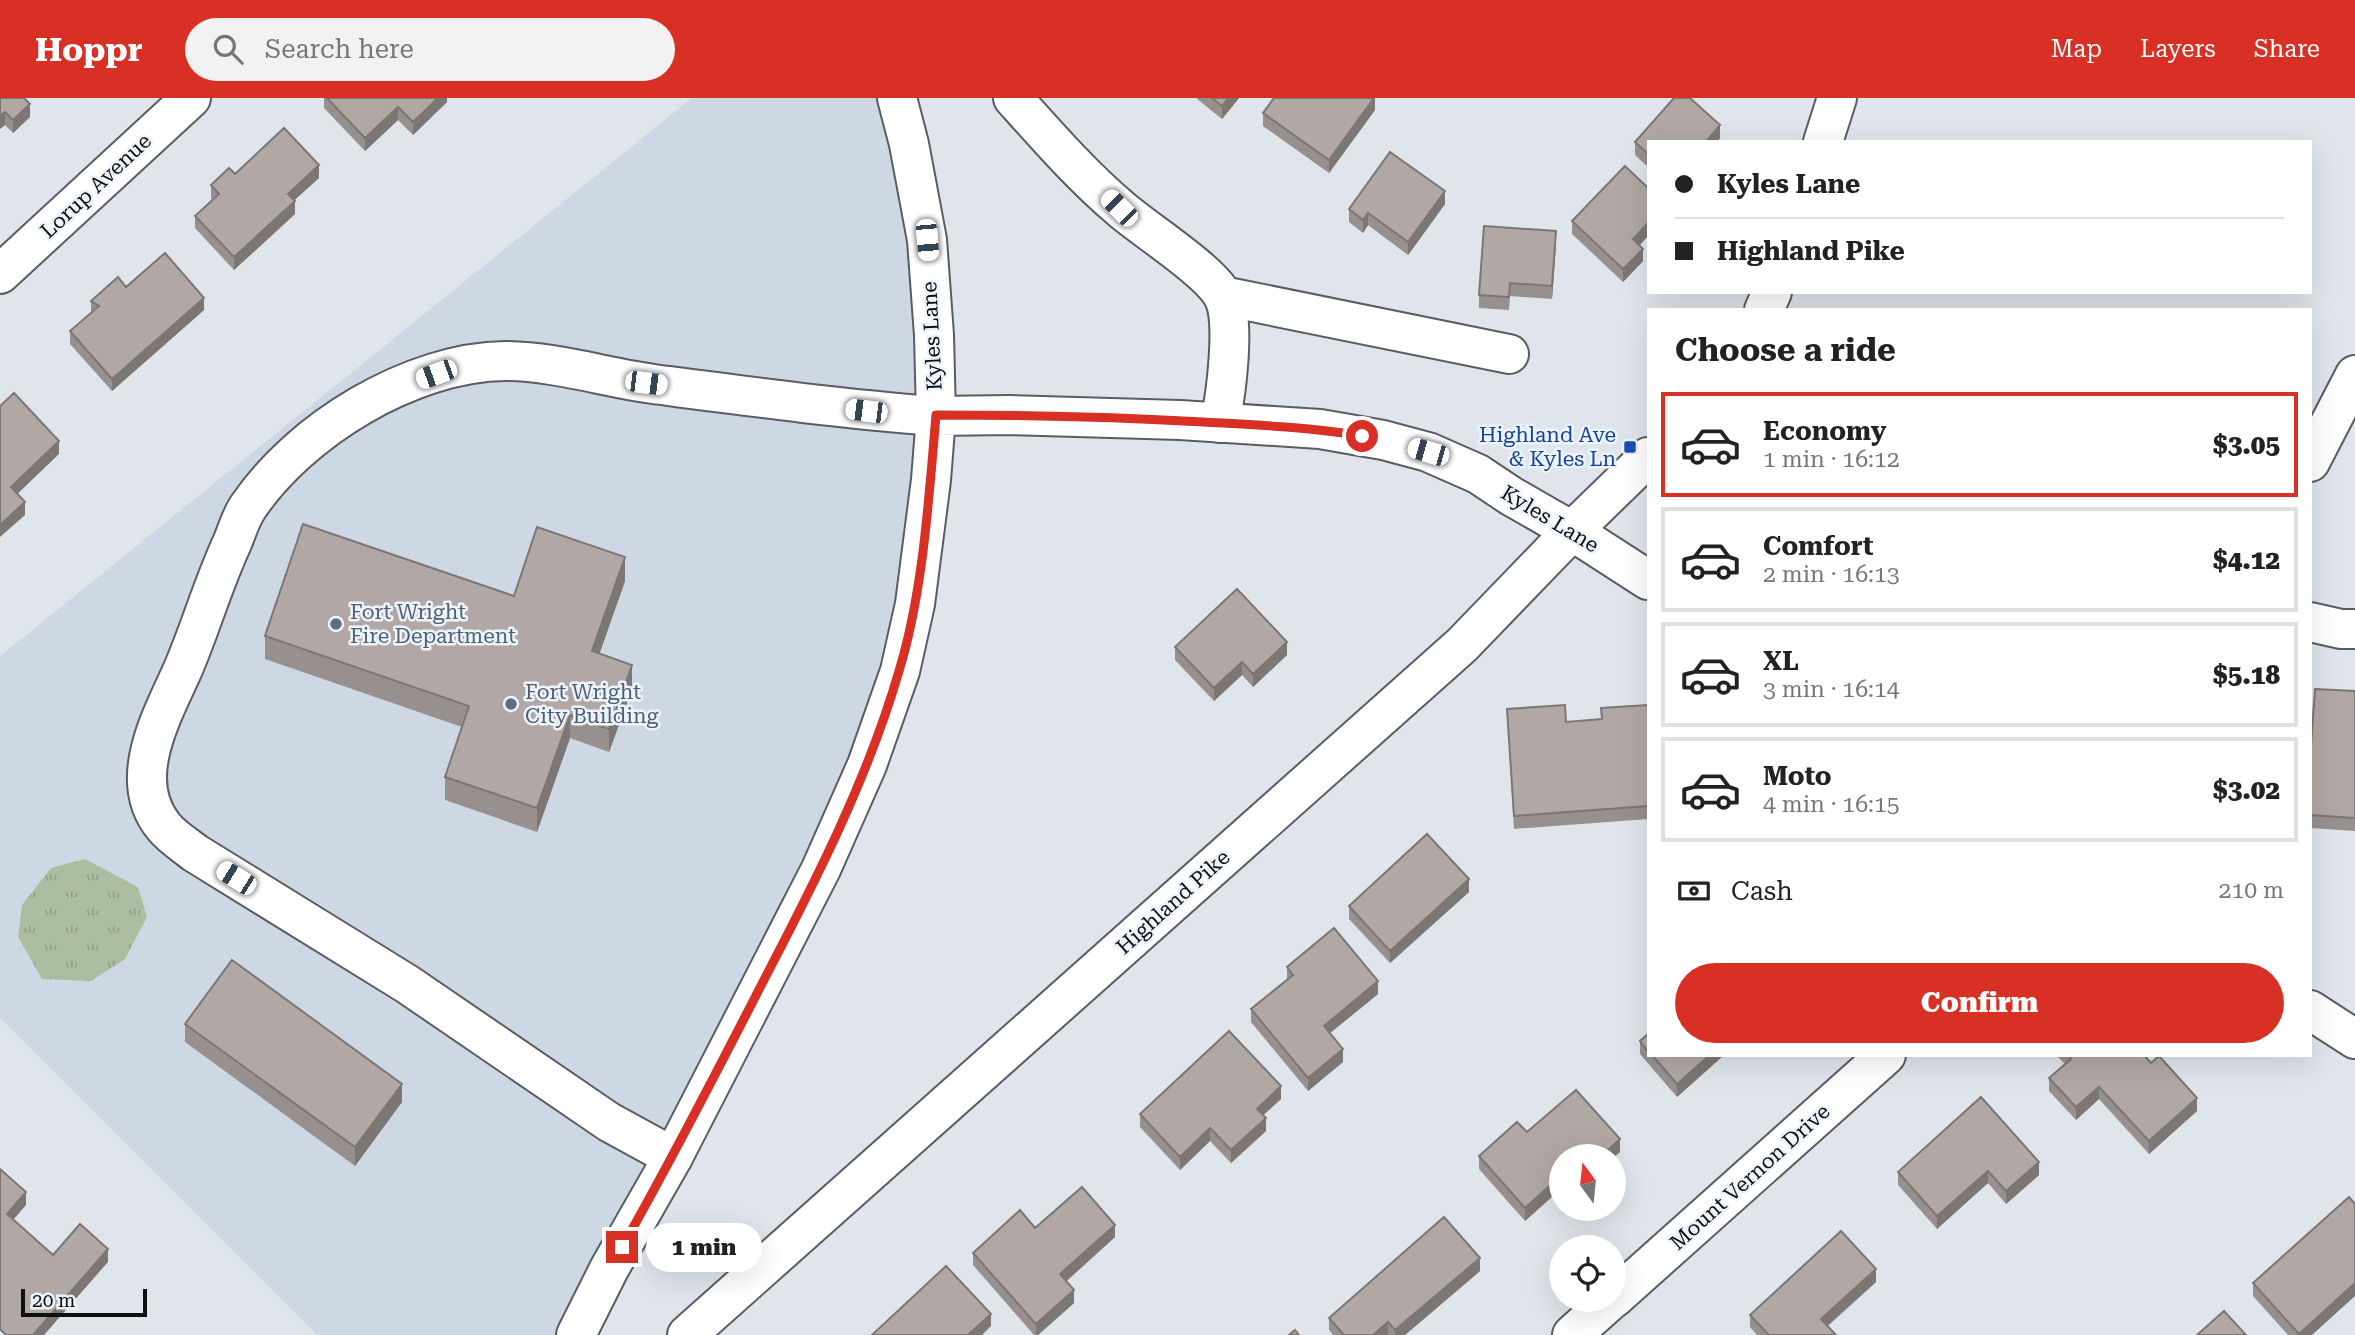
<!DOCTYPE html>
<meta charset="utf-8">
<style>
:root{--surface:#fff;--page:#f2f2f2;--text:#222;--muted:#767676;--line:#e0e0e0;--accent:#d93025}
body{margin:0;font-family:"Roboto Serif",serif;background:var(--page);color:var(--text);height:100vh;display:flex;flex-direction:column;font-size:26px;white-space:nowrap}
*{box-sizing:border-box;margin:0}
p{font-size:23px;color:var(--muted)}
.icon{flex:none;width:38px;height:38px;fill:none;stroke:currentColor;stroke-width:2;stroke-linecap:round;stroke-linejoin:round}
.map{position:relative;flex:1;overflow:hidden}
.sheet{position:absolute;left:1647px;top:210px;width:665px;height:749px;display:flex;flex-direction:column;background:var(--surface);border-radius:0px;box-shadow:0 7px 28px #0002}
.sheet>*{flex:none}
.top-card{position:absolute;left:1647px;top:42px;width:665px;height:154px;border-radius:0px;box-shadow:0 7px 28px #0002;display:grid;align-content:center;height:154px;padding:0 28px;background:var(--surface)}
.needle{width:46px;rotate:345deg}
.fabs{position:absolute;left:1549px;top:1046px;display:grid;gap:14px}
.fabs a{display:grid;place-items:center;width:77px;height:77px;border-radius:50%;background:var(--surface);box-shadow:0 7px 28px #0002;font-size:35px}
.scale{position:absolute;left:21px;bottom:18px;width:126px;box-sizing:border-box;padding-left:7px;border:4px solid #0e1012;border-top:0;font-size:19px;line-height:24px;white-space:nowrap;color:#0e1012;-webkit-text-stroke:5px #edf3fa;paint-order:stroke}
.end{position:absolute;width:32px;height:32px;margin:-16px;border:9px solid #d93025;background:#fff;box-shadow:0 0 0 4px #fff}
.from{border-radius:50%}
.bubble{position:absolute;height:49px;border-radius:24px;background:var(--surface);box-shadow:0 7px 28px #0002;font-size:23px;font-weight:800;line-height:49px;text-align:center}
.car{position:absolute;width:21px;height:42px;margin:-21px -10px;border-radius:9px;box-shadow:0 0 5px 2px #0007;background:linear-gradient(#fff 24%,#345 0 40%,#fff 0 76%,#345 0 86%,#fff 0)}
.top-card b{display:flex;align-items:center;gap:24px;height:66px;font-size:26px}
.top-card b+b{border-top:2px solid var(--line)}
.top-card i{width:18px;height:18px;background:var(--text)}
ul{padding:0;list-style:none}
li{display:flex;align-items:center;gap:21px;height:105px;margin:0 14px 10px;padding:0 14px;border:4px solid var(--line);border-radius:0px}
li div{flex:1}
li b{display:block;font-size:26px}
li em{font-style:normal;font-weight:800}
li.active{border-color:var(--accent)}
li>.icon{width:63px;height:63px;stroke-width:1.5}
h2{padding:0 28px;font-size:32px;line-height:84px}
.pay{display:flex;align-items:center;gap:18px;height:77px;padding:0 28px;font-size:26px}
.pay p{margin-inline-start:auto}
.button{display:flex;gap:14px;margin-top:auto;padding:14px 28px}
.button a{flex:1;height:80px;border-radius:42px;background:var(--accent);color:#fff;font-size:28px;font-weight:800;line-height:80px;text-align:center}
header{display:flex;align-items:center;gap:42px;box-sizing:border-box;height:98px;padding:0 35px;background:var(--accent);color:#fff}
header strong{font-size:33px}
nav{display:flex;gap:38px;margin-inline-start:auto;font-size:24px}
.search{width:490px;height:63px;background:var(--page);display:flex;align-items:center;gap:18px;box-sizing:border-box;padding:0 24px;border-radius:38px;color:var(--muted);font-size:26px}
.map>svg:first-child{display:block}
.built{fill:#ced8e5}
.grass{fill:url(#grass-tufts)}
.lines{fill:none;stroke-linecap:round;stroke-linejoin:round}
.minor-casing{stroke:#595d63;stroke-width:42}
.major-casing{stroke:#595d63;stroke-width:42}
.minor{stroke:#fff;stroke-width:38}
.major{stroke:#fff;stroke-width:38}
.wall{fill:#98908f}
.shaded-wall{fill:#7c7674}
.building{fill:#b1a8a6;stroke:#7c7674;stroke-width:2}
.route{stroke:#d93025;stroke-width:9}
.transit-dot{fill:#1a4fb4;stroke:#edf3fa;stroke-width:2.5}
.service-dot{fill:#5c6f8a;stroke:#edf3fa;stroke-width:2.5}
.labels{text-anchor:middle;stroke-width:5;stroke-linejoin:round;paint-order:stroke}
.street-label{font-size:21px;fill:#0e1012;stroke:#edf3fa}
.transit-label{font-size:21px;fill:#164399;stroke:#edf3fa;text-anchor:end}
.service-label{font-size:21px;fill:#4e5e75;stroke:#edf3fa;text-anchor:start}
</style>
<header>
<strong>Hoppr</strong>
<div class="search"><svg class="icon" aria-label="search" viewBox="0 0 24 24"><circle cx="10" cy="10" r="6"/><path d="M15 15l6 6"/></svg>Search here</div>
<nav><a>Map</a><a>Layers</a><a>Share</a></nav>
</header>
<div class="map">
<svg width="2355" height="1237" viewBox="0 0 2355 1237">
<defs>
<pattern id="grass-tufts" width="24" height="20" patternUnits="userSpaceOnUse" patternTransform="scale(1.75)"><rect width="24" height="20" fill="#adbda0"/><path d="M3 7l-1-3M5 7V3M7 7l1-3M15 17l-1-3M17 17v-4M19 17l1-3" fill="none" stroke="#94a189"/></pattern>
</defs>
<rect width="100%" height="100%" fill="#e0e5ec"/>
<path class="built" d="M692 0H897L934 237 900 573 576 1237H317L0 920V558Z"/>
<path class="grass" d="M85 761 138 789 147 819 125 861 91 883 42 881 18 839 22 807 51 770Z"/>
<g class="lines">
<defs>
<path id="minor" d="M1013 0C1047 38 1082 78 1121 111 1145 132 1209 172 1223 198 1236 223 1226 296 1220 325
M1823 44 1837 0
M0 176 191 0
M1223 198 1509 256
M1764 212 1772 194
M2310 364 2355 277
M2310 524 2341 531H2355
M673 1059 609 1024 407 886 195 755C185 747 172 739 164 729 125 682 162 618 183 571 201 529 213 486 232 445 237 433 241 419 248 409 300 332 411 264 505 263 556 263 610 281 661 287 753 299 844 311 936 318
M1614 1200 1886 957
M687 1237 1462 547 1572 433 1648 359
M1572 1237 1611 1202"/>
<path id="major" d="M936 318 1009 317 1180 322 1320 331 1383 342 1428 354 1478 376 1511 398 1572 433 1648 482
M2310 912 2355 941
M576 1237 609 1171 673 1059 821 771 867 667 900 573 915 506 931 382 936 318 934 237 927 142 909 46 897 0"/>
</defs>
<use href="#minor" class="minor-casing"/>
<use href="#major" class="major-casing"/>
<use href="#minor" class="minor"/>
<use href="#major" class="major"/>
</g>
<path class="wall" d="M0 0H26L25 1 30 19 13 35 5 27 0 31Z
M324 0H447V4L413 37 398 22 365 53 324 10Z
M1196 0H1239L1222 21Z
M1375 12 1329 75 1263 28V15Z
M1720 40 1717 44H1648V69L1635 57V44Z
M235 76 319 80 294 102 295 116 234 172 195 130V118L212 102 211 100V87Z
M1648 90V138L1640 147 1643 163 1623 184 1572 136V123Z
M1445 106 1408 157 1368 127 1363 135 1349 124V111Z
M1556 146 1552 201 1510 198 1509 212 1479 210V197Z
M126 189 204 212 112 293 70 246V233L91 214V203Z
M625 483 599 556 632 591 609 654 570 640 537 734 445 702V679L462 629 265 561V538L514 498Z
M1175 549 1287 557 1253 589 1242 577 1214 603 1175 562Z
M2355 593V733L2310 730V660Z
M1648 607V721L1514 731 1507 611 1566 624 1601 621V610Z
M1469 794 1390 865 1349 821V808Z
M1287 869 1378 896 1330 935 1343 964 1308 993 1251 924V911L1287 882Z
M185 926 402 1004 355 1068 185 944Z
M1648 936V957H1724L1677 999 1640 956V943Z
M2056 957H2144L2197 1013 2149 1056 2099 1001 2076 1022 2049 993V980L2065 966Z
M1281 1001 1263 1017 1266 1033 1231 1065 1210 1043 1180 1072 1140 1029V1016Z
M1527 1034 1620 1054 1614 1059H1561V1102L1555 1096 1525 1123 1479 1071V1058Z
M2039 1064V1077L2006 1106 1988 1085 1937 1131 1898 1087V1074Z
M1035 1130 1115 1139 1066 1183 1074 1205 1038 1237H1034L973 1167V1155Z
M1480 1173 1405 1237H1333L1329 1232V1220Z
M1876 1184 1828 1228 1836 1237H1757L1750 1229V1217Z
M2253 1185 2312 1237H2288L2253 1198Z"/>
<path class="shaded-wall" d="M438 0H447V4L413 37V24Z
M1228 0H1239L1222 21V8Z
M1375 0V12L1329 75V62Z
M30 6V19L13 35V22Z
M398 9V22L365 53V40Z
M5 14V27L0 31V18Z
M1720 27V40L1717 44H1706Z
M319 67V80L288 108V96Z
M1445 93V106L1408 157V144Z
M295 103V116L234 172V159Z
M1368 115V127L1363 135V122Z
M1648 125V138L1633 154V141Z
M1556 133V146L1552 201V188Z
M1643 151V163L1623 184V171Z
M204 200V212L112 293V281Z
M59 343V356L11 402V389Z
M25 404V417L0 439V427Z
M625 459V483L592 577V553Z
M1287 544V557L1253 589V576Z
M1242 564V577L1214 603V590Z
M632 567V591L609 654V631Z
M570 617V640L537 734V710Z
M1469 781V794L1390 865V853Z
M1378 883V896L1324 940V928Z
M1343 951V964L1308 993V980Z
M1710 957H1724L1677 999V986Z
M402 986V1004L355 1068V1049Z
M1281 988V1001L1257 1023V1011Z
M2099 989V1001L2076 1022V1009Z
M2197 1000V1013L2149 1056V1043Z
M1266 1020V1033L1231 1065V1052Z
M1210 1030V1043L1180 1072V1059Z
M1620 1041V1054L1614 1059H1600Z
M2039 1064V1077L2006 1106V1093Z
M1988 1073V1085L1937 1131V1118Z
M1555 1083V1096L1525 1123V1110Z
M26 1094V1107L7 1129V1116Z
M1115 1127V1139L1060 1189V1176Z
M108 1151V1164L44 1237H33Z
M1480 1160V1173L1405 1237H1395V1232Z
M1876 1171V1184L1821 1233V1221Z
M2355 1185V1198L2312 1237H2299V1236Z
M1074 1192V1205L1038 1237H1036V1226Z
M991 1216V1228L982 1237H968Z
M1388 1224V1237H1373Z"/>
<path class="building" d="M0 0H24L30 6 13 22 5 14 0 18Z
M327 0H438L413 24 398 9 365 40Z
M1212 0H1228L1222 8Z
M1274 0H1374L1329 62 1263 15Z
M1674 0H1690L1720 27 1706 44H1648V56L1635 44Z
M284 30 319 67 288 96 295 103 234 159 195 118 219 96 211 87 229 70 235 76Z
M1390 54 1445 93 1408 144 1368 115 1363 122 1349 111Z
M1625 68 1648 90V125L1633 141 1643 151 1623 171 1572 123Z
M1484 128 1556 133 1552 188 1510 185 1509 199 1479 197Z
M165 155 204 200 112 281 70 233 99 208 91 203 118 179 126 189Z
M14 295 59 343 11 389 25 404 0 427V308Z
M303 426 514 498 537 429 625 459 592 553 632 567 609 631 570 617 537 710 445 679 469 608 265 538Z
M1237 491 1287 544 1253 576 1242 564 1214 590 1175 549Z
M2315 591 2355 593V720L2310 717V660Z
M1565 607 1566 624 1602 621 1601 610 1648 607V708L1514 718 1507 611Z
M1427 736 1469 781 1390 853 1349 808Z
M1334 830 1378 883 1324 928 1343 951 1308 980 1251 911 1293 877 1287 869Z
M232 862 402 986 355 1049 185 926Z
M1229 933 1281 988 1257 1011 1266 1020 1231 1052 1210 1030 1180 1059 1140 1016Z
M1648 936V954L1640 943Z
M1652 957H1710L1677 986Z
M2068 957H2144L2151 965 2159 958 2197 1000 2149 1043 2099 989 2076 1009 2049 980 2071 961Z
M1576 992 1620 1041 1600 1059H1561V1089L1555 1083 1525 1110 1479 1058 1517 1024 1527 1034Z
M1981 999 2039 1064 2006 1093 1988 1073 1937 1118 1898 1074Z
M0 1071 26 1094 7 1116 53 1157 80 1126 108 1151 33 1237H6L0 1231Z
M1082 1089 1115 1127 1060 1176 1074 1192 1036 1226 973 1155 1020 1112 1035 1130Z
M2349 1099 2355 1106V1185L2299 1236 2253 1185Z
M1444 1119 1480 1160 1395 1232 1388 1224 1373 1237H1344L1329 1220Z
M1841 1133 1876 1171 1821 1221 1836 1237H1769L1750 1217Z
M946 1168 991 1216 968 1237H872Z
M2224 1213 2246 1237H2197Z
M1295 1232 1299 1237H1289Z"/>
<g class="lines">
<path class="route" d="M622 1149C673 1060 719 969 766 878 817 780 868 680 899 573 923 495 929 399 936 317 1025 317 1114 319 1203 324 1256 327 1309 329 1362 338"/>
</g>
<rect class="transit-dot" x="1623" y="342" width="14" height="14" rx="3.5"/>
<g class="service-dot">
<circle cx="336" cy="526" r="7"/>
<circle cx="511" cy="606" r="7"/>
</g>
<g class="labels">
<g class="street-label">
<text transform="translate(96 88) rotate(-43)" y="7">Lorup Avenue</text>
<text transform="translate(932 238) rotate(-93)" y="7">Kyles Lane</text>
<text transform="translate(1550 421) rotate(31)" y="7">Kyles Lane</text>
<text transform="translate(1173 804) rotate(-42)" y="7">Highland Pike</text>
<text transform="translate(1750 1079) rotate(-42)" y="7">Mount Vernon Drive</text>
</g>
<g class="transit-label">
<text x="1616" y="344">Highland Ave<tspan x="1616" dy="24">&amp; Kyles Ln</tspan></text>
</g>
<g class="service-label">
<text x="350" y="521">Fort Wright<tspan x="350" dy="24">Fire Department</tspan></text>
<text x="525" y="601">Fort Wright<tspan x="525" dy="24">City Building</tspan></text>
</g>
</g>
</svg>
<div class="fabs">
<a><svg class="needle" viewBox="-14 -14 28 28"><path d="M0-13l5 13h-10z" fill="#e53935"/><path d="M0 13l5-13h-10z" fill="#767676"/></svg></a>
<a><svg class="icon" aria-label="locate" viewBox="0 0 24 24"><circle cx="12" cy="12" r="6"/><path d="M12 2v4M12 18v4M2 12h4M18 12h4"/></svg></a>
</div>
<div class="scale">20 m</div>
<i class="end from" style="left:1362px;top:338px"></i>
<i class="end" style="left:622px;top:1149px"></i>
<div class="bubble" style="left:646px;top:1125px;width:116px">1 min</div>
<i class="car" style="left:1119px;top:110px;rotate:315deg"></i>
<i class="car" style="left:927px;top:142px;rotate:175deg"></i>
<i class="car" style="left:436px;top:276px;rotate:250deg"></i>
<i class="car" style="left:646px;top:285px;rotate:97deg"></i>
<i class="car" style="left:866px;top:313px;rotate:277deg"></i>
<i class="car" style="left:1428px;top:354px;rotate:286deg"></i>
<i class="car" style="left:236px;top:780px;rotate:302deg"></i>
<div class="top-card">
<b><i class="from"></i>Kyles Lane</b>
<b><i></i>Highland Pike</b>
</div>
<section class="sheet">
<h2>Choose a ride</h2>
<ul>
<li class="active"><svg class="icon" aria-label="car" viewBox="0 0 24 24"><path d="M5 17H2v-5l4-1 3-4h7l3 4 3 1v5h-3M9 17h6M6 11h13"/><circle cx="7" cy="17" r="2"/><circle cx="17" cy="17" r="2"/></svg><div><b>Economy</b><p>1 min · 16:12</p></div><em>$3.05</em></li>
<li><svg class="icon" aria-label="car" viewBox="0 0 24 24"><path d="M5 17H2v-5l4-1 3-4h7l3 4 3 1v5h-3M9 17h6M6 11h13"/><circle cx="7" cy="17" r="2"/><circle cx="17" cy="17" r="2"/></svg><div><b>Comfort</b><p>2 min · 16:13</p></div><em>$4.12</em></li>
<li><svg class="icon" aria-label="car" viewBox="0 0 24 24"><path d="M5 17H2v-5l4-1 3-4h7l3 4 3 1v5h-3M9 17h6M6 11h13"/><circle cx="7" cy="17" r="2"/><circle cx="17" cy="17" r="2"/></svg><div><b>XL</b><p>3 min · 16:14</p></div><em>$5.18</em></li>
<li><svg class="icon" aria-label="car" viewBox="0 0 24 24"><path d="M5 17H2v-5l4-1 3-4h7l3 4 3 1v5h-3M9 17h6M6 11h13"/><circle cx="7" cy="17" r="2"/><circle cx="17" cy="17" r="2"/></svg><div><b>Moto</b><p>4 min · 16:15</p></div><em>$3.02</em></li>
</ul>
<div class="pay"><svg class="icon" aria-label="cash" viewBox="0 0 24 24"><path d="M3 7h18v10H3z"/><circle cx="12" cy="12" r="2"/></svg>Cash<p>210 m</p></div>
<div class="button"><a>Confirm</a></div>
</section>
</div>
